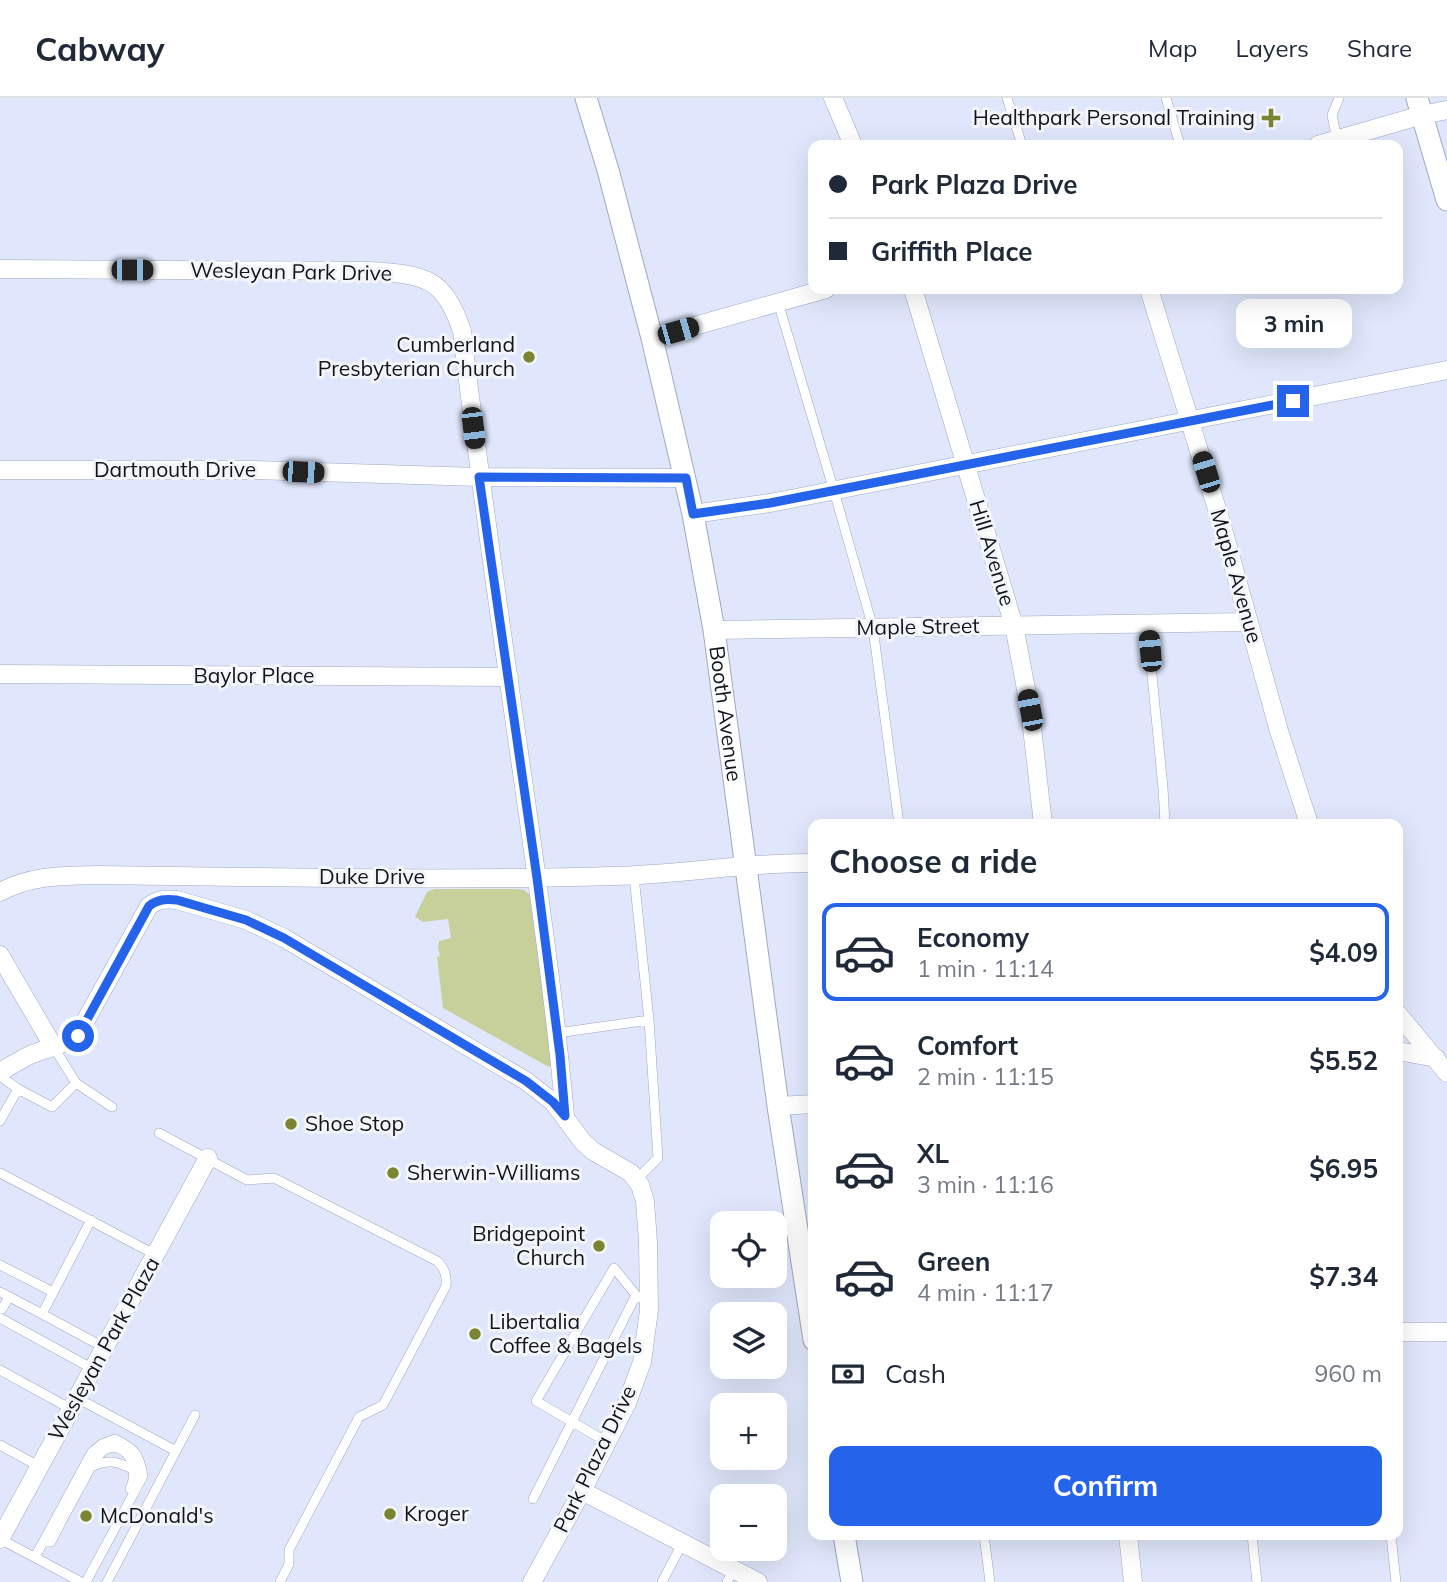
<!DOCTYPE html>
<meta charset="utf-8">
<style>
:root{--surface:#fff;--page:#f6f6f7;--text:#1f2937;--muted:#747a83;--line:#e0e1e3;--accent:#2563eb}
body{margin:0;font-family:Mulish,sans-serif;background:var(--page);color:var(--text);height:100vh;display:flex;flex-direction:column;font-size:26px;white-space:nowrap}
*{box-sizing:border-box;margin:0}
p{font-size:23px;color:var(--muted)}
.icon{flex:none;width:38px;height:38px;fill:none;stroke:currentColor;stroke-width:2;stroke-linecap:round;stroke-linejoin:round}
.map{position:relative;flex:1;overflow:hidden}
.sheet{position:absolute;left:808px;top:721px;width:595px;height:721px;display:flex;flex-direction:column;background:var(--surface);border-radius:14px;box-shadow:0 7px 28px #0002}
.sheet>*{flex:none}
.top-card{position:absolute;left:808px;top:42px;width:595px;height:154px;border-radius:14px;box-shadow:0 7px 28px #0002;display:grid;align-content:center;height:154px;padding:0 21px;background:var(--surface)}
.fabs{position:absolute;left:710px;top:1113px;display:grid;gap:14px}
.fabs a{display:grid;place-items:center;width:77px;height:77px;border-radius:14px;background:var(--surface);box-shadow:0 7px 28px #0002;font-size:35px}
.end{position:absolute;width:32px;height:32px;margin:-16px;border:9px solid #2563eb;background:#fff;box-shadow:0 0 0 4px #fff}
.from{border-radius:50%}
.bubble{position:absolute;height:49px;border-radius:14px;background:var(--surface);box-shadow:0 7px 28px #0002;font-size:23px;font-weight:700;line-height:49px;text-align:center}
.car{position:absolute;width:21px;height:42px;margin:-21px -10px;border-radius:9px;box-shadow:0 0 5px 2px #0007;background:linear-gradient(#222 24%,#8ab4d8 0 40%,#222 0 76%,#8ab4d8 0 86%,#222 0)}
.top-card b{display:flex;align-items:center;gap:24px;height:66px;font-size:26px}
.top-card b+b{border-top:2px solid var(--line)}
.top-card i{width:18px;height:18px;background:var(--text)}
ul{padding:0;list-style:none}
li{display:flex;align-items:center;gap:21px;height:98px;margin:0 14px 10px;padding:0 7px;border:4px solid transparent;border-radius:14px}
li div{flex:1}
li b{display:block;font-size:26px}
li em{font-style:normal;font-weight:700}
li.active{border-color:var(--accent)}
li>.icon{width:63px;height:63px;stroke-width:1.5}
h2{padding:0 21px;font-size:32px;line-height:84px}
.pay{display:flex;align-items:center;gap:18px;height:77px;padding:0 21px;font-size:26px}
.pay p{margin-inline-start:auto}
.primary-button{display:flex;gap:14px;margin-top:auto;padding:14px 21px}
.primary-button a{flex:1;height:80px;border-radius:14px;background:var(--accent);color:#fff;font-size:28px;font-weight:700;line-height:80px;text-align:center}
header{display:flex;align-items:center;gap:42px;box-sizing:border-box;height:98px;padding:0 35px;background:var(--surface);border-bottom:2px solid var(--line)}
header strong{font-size:33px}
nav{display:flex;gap:38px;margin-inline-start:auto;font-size:24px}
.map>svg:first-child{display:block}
.green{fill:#c7cf9b}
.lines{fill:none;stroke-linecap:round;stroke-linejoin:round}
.service-casing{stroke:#9fa8c1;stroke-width:10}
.minor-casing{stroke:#9fa8c1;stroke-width:19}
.tertiary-casing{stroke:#9fa8c1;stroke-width:23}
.service{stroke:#fff;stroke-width:9}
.minor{stroke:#fff;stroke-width:18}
.tertiary{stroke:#fff;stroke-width:21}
.route{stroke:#2563eb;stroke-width:9}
.poi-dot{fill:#7b8531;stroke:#f3f5fa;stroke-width:2.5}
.labels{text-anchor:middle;stroke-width:6;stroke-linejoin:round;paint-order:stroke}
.poi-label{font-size:21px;fill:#11141d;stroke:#f3f5fa;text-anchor:start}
.street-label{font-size:21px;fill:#11141d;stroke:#f3f5fa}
</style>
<header>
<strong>Cabway</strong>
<nav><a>Map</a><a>Layers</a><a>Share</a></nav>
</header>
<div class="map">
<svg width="1447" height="1484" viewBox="0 0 1447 1484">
<rect width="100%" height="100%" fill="#e0e7fc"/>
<path class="green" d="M434 791H517L524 792 531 798 554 963 549 969 443 910 437 859 440 858 438 849 439 843 451 840 448 821 423 824 415 819 427 794Z"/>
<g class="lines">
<defs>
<path id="service" d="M1007 0 1022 47
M1166 0 1180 47
M1337 42 1332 17 1339 0
M778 204 834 393 873 530 899 726
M1147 526 1163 690 1165 726
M557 935 649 922 634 778
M53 948 76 985 112 1009
M0 978 18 991
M0 1023 18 991 52 1009 76 985
M159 1035 247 1082 274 1080 437 1163C445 1170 447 1178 446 1188L383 1307 359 1319 289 1452V1466L280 1484
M0 1075 156 1157
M636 1082 658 1060 649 922
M91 1122 42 1216 105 1250
M0 1167 53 1194
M0 1194 42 1216
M0 1210 2 1211 9 1199
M0 1220 93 1271
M0 1272 71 1311
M77 1300 176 1353
M607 1344 536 1303 614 1170 636 1197
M0 1347 40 1369
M91 1369C107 1361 117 1363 132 1371
M533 1401 636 1197 639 1200
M984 1437 990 1484
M1252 1437 1257 1484
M1391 1437 1396 1484
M0 1441 81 1484
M43 1444H51C61 1424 71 1405 82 1386 88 1375 93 1362 102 1354 106 1350 111 1349 117 1350 134 1355 137 1377 130 1391
M35 1459 92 1354 102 1346 115 1341C135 1351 139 1355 143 1378L86 1484
M107 1484 195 1317
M662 1484 682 1446
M727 1484 734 1471"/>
<path id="minor" d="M833 0 853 47
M1318 47 1422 17 1447 12
M0 171 370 173C423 177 443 177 462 233 481 395 505 556 528 717 542 817 556 918 565 1018
M913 191 1014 528 1030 612 1043 726
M1149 191 1221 424 1279 633 1309 726
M652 240 826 191
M0 372H253L479 379 686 380
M693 416 770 405 1447 272
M714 532 1249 524
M0 576 509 579
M0 794C32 777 61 778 96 777 268 779 440 783 612 778 680 777 746 764 814 765
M0 857 53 948
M1398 916 1447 975
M1398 953 1436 960
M0 974C10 968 20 962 30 957 46 950 63 948 77 938L149 808C158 801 165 801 177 802L246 822 284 840 526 983 553 1004 583 1044 593 1053 631 1075 640 1087 645 1103 648 1144 649 1212 642 1264 627 1305 582 1393 532 1484
M778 1008 814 1006
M1398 1234H1447
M582 1393 758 1484
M1128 1437 1133 1484
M0 1441 208 1060"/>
<g id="tertiary">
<path id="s1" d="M586 0 608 72 652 240 693 416 714 532 778 1008 814 1242"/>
<path d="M1417 0 1447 102"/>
<path d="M844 1437 852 1484"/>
</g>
</defs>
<use href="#service" class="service-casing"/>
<use href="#minor" class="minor-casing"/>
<use href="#tertiary" class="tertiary-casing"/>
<use href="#service" class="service"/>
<use href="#minor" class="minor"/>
<use href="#tertiary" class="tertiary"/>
</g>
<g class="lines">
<path class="route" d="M78 938 149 808C158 801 165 801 177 802L246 822 284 840 526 983 553 1004 565 1018 560 957 537 780 479 379 686 380 693 416 770 405 1293 303"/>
</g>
<g class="poi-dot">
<path d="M1267.5 9.5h7v7h7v7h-7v7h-7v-7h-7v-7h7z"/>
<circle cx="529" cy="259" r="7"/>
<circle cx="291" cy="1026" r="7"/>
<circle cx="393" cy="1075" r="7"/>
<circle cx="599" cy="1148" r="7"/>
<circle cx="475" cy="1236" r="7"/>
<circle cx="390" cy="1416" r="7"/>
<circle cx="86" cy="1418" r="7"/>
</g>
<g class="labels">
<g class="poi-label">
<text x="1255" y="27" text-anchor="end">Healthpark Personal Training</text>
<text x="515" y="254" text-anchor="end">Cumberland<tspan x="515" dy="24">Presbyterian Church</tspan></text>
<text x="305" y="1033">Shoe Stop</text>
<text x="407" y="1082">Sherwin-Williams</text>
<text x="585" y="1143" text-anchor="end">Bridgepoint<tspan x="585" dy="24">Church</tspan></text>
<text x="489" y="1231">Libertalia<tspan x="489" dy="24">Coffee &amp; Bagels</tspan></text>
<text x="404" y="1423">Kroger</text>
<text x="100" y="1425">McDonald's</text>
</g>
<g class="street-label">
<text transform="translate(291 174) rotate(1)" y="7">Wesleyan Park Drive</text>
<text x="175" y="379">Dartmouth Drive</text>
<text transform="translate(992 455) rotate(73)" y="7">Hill Avenue</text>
<text transform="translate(1236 478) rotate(74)" y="7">Maple Avenue</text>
<text transform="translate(918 529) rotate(-1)" y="7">Maple Street</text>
<text x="254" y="585">Baylor Place</text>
<text dy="7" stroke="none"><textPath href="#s1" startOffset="632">Booth Avenue</textPath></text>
<text x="372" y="786">Duke Drive</text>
<text transform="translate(104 1251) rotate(-61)" y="7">Wesleyan Park Plaza</text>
<text transform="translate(595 1361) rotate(-64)" y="7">Park Plaza Drive</text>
</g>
</g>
</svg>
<div class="fabs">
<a><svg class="icon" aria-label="locate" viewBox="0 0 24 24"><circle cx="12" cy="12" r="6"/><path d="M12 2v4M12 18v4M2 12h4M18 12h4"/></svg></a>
<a><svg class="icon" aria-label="layers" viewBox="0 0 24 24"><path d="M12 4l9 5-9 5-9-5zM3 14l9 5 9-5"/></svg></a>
<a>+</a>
<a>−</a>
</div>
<i class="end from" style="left:78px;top:938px"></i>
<i class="end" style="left:1293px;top:303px"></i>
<div class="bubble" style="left:1236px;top:201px;width:116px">3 min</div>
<i class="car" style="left:132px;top:172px;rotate:90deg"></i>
<i class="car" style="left:678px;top:233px;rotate:74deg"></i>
<i class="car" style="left:473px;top:330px;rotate:173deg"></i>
<i class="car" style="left:303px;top:374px;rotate:92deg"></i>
<i class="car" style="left:1206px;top:374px;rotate:343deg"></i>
<i class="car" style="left:1150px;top:553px;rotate:355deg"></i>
<i class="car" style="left:1030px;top:612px;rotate:349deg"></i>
<div class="top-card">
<b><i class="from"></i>Park Plaza Drive</b>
<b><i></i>Griffith Place</b>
</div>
<section class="sheet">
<h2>Choose a ride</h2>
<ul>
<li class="active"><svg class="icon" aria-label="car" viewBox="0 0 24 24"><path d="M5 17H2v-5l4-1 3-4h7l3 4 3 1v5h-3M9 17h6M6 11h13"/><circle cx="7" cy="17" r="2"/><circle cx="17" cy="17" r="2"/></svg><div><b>Economy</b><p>1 min · 11:14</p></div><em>$4.09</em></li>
<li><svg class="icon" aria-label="car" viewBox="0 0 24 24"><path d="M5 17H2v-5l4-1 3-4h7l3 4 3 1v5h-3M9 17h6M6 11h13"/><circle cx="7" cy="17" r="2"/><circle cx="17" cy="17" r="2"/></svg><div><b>Comfort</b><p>2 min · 11:15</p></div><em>$5.52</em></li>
<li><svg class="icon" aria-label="car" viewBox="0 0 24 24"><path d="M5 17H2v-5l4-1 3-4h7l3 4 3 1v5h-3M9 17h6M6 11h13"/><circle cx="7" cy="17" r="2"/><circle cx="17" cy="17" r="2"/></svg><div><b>XL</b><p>3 min · 11:16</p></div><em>$6.95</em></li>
<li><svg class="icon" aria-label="car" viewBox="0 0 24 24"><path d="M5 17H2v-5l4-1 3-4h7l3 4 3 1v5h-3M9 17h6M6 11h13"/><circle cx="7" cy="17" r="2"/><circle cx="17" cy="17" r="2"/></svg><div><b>Green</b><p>4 min · 11:17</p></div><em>$7.34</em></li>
</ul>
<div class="pay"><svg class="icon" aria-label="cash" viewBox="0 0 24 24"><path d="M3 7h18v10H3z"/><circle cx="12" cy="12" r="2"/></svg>Cash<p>960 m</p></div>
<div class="primary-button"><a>Confirm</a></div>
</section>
</div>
